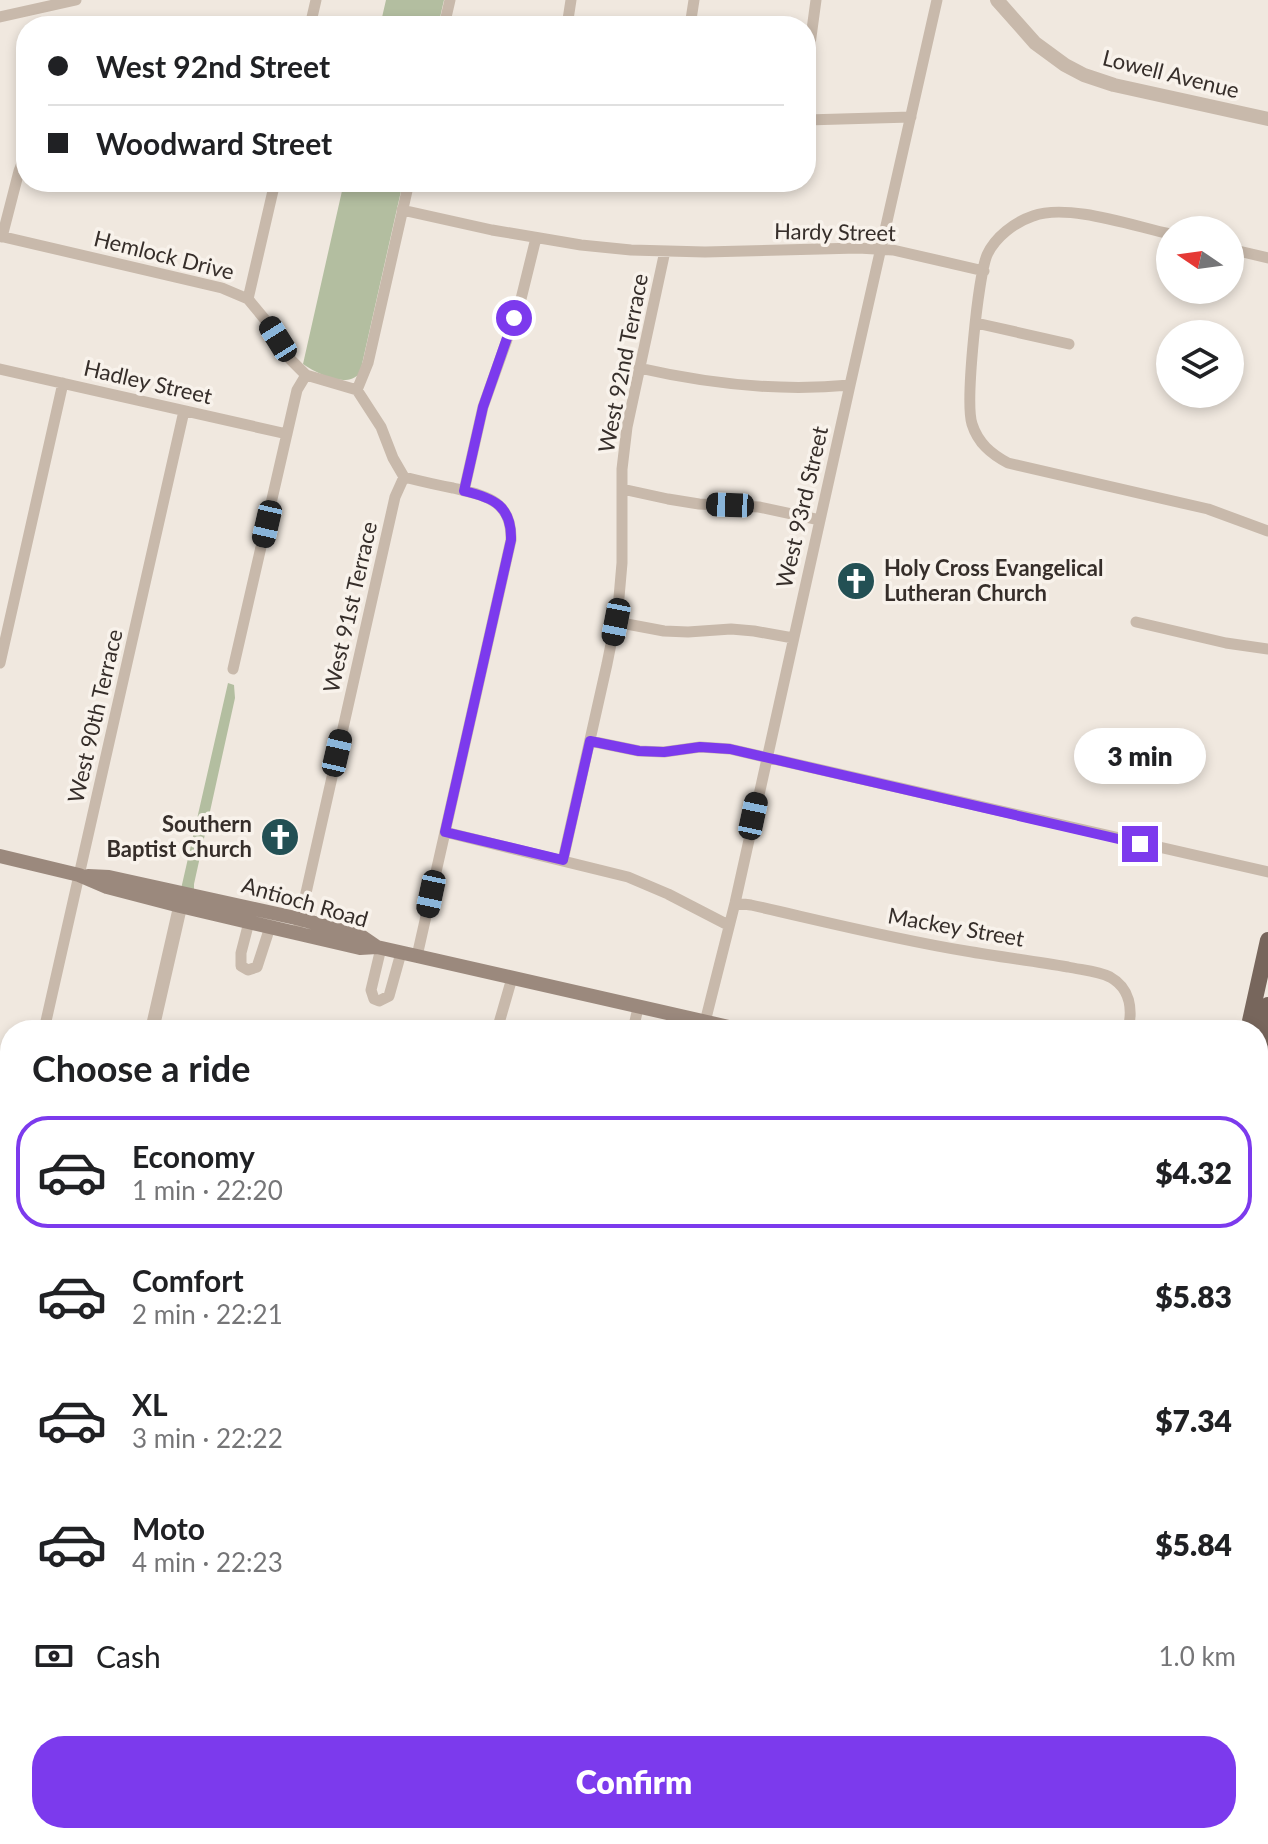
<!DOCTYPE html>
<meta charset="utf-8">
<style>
:root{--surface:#fff;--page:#f2f2f2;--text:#202124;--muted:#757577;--line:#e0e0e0;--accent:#7c3aed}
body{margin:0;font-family:Lato,sans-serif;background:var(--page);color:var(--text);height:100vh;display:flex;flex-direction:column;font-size:30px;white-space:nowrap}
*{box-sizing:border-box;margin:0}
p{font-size:26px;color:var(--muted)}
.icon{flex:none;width:44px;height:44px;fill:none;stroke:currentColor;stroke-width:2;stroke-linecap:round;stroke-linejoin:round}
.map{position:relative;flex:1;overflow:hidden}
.sheet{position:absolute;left:0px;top:1020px;width:1268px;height:824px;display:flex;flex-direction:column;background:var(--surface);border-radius:32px 32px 0 0;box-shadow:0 4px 12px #0003}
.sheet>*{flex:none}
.guide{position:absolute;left:16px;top:16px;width:800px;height:176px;border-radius:32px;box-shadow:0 4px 12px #0003;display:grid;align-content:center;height:176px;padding:0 32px;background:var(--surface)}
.needle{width:52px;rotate:283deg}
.fabs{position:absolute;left:1156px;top:216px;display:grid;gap:16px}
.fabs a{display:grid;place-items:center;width:88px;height:88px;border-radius:50%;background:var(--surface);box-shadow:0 4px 12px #0003;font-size:40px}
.end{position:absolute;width:36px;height:36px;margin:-18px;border:10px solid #7c3aed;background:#fff;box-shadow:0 0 0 4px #fff}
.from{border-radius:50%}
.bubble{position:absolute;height:56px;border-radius:28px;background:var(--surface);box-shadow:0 4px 12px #0003;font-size:26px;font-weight:800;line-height:56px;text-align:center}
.car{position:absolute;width:24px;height:48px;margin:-24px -12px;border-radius:10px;box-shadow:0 0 6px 2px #0007;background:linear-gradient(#222 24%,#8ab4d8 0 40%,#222 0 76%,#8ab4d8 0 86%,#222 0)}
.guide b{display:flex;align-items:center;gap:28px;height:76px;font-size:30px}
.guide b+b{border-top:2px solid var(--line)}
.guide i{width:20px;height:20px;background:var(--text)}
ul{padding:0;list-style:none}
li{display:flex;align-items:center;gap:24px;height:112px;margin:0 16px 12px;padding:0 16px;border:4px solid transparent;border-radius:32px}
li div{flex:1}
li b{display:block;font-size:30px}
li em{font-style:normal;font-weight:800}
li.selected{border-color:var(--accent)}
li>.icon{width:72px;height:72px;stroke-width:1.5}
h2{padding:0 32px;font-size:36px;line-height:96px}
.pay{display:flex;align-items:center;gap:20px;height:88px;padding:0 32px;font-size:30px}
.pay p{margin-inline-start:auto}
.button{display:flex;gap:16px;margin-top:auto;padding:16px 32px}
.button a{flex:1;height:92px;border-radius:32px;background:var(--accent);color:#fff;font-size:32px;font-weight:800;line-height:92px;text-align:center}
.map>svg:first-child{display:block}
.green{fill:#b3bea0}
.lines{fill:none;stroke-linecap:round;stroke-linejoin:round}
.stream{stroke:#80a8ab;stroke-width:3}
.minor{stroke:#c8b9ab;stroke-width:11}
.tertiary{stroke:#c8b9ab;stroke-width:14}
.secondary{stroke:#9b897d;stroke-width:14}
.primary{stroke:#77665c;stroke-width:16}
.route{stroke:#7c3aed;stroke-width:10}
.labels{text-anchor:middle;stroke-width:7;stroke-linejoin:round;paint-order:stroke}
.street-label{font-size:22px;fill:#362e2a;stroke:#f8f2eb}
.poi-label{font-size:22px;font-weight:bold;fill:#362e2a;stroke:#f8f2eb;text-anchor:start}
</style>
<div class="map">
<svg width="1268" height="1844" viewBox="0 0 1268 1844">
<rect width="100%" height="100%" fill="#f0e8df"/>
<path class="green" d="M386 0H444L438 26H380Z
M344 182H403L360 373C346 389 318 374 303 364Z
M228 683 234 685 235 698 194 884V892L181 889Z
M147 1834H326L333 1835 331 1844H188L162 1838 157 1841 149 1838Z"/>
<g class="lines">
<path class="stream" d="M0 1263 10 1260
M1258 1532 1268 1520"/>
<path class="minor" d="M0 17 76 0
M310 26 316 0
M444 26 450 0
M567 26 571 0
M690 26 694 0
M806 74 816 0
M806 120 911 117
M402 210 492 230 581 245 631 250 705 252 858 248 893 250 984 271
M1170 234C1133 226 1068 203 1033 216 1015 222 995 237 987 255 978 277 965 402 972 424 978 443 991 454 1008 463L1208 509 1268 531
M0 236 222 288 248 299 267 322 288 357 306 375 357 390 381 427 393 458 404 477C420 481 437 485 453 488 486 496 512 500 511 540L417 956
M2 237 19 171 26 153
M1230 249 1268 258
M248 299 275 182
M976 323 1069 344
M639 368C709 384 778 392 850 385
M0 369 287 434
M357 390 368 363 409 182
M622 489 668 499 699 504 759 507 820 520
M464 491 483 407 520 303 536 238
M616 622 664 631 688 632 731 629 754 631 793 638
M1136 622 1226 643 1268 649
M0 663 63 383
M233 669 297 390 306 375
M590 741 639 751 664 752 700 747 730 749 1268 872
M445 832 628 877 668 894 728 925
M563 860 607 664 618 609 622 563V469L627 427 665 251
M735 903 751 905C822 921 893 939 966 951 1000 957 1034 961 1068 967 1081 970 1098 971 1110 977 1130 988 1133 1009 1128 1030
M249 922 241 953V966L248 970 257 967 270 927
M299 924 395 497 404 477
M381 948 371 990 374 999 379 1001 389 996 401 953
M705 1022 735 903 850 385 937 0
M44 1030 184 411
M497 1030 512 978
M633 1030 638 1008
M0 1125 10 1124
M0 1162 10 1189
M0 1332 10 1330
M1258 1641 1268 1629
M1258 1800 1268 1797
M383 1834 385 1844
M860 1834 865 1844
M1196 1844 1206 1834"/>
<path class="tertiary" d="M997 0 1035 43 1065 65 1084 75 1114 85 1268 119
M152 1030 183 894
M0 1708 10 1663
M827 1844 848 1834"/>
<path class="secondary" d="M0 856 79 875 107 887 180 906 360 948 377 947 417 956 742 1030
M88 876 109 877 300 919 361 936 377 947
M1258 1139 1268 1141
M1258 1154 1268 1157"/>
<path class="primary" d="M1248 1030 1268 940
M1258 1054 1268 1005
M1066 1844 1068 1834
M1082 1844 1084 1834"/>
</g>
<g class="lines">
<path class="route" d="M514 318 483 407 464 491C494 498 512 506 511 540L445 832 563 860 590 741 639 751 664 752 700 747 730 749 1140 844"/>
</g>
<defs>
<symbol id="church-disc" viewBox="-11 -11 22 22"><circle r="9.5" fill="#235054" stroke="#f8f2eb"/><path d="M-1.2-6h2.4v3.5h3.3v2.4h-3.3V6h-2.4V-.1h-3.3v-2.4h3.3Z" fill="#fff"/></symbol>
</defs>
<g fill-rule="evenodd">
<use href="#church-disc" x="834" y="559" width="44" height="44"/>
<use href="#church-disc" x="258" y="815" width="44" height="44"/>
</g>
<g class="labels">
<g class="street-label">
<text transform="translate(1171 74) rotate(14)" y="8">Lowell Avenue</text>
<text transform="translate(835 232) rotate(1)" y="8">Hardy Street</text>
<text transform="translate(164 255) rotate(14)" y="8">Hemlock Drive</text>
<text transform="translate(623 363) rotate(-79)" y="8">West 92nd Terrace</text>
<text transform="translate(148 382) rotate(13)" y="8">Hadley Street</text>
<text transform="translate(802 507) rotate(-77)" y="8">West 93rd Street</text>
<text transform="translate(350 607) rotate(-77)" y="8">West 91st Terrace</text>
<text transform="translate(95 716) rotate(-77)" y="8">West 90th Terrace</text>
<text transform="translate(305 902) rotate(16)" y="8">Antioch Road</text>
<text transform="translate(956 927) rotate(10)" y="8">Mackey Street</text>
</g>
<g class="poi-label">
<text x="884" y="576">Holy Cross Evangelical<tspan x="884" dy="25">Lutheran Church</tspan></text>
<text x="252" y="832" text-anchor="end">Southern<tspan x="252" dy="25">Baptist Church</tspan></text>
</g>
</g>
</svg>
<div class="fabs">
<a><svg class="needle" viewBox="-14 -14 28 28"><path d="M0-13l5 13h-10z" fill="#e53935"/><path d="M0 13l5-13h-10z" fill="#757577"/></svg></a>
<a><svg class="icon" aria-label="layers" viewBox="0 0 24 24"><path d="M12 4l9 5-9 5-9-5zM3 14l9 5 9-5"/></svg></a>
</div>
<i class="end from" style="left:514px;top:318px"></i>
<i class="end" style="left:1140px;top:844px"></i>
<div class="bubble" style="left:1074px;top:728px;width:132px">3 min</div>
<i class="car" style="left:278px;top:339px;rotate:328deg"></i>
<i class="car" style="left:730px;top:505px;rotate:272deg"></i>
<i class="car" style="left:267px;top:524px;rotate:193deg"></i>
<i class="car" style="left:616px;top:622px;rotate:191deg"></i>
<i class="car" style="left:337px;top:753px;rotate:13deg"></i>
<i class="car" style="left:753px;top:816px;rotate:12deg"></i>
<i class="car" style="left:431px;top:894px;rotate:192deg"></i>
<div class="guide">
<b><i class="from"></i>West 92nd Street</b>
<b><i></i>Woodward Street</b>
</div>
<section class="sheet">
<h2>Choose a ride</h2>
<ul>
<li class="selected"><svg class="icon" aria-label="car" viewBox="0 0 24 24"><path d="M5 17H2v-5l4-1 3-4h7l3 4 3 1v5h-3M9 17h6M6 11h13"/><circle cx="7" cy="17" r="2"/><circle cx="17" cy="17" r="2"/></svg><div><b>Economy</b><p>1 min · 22:20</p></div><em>$4.32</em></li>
<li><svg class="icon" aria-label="car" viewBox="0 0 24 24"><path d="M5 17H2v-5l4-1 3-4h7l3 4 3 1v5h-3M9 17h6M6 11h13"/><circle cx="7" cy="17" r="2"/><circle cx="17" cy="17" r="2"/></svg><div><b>Comfort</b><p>2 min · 22:21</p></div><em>$5.83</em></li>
<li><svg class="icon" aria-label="car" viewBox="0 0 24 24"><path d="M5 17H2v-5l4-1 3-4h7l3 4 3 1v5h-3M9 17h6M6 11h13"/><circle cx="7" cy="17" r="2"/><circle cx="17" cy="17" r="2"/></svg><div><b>XL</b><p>3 min · 22:22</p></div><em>$7.34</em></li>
<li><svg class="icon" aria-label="car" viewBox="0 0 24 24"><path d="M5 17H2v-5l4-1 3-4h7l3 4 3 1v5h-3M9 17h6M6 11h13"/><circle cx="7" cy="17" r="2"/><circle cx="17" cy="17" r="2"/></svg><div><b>Moto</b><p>4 min · 22:23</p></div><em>$5.84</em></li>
</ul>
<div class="pay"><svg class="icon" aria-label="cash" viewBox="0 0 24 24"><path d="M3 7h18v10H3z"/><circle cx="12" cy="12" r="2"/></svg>Cash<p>1.0 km</p></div>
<div class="button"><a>Confirm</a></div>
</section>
</div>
